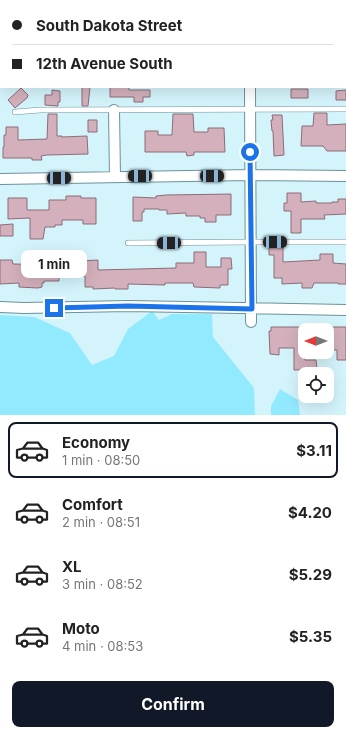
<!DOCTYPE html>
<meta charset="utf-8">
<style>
:root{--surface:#fff;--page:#f2f2f2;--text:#222;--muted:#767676;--line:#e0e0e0;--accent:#111827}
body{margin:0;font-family:Inter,sans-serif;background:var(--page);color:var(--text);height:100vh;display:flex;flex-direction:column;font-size:15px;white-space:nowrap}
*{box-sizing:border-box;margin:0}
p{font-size:13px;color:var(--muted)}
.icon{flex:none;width:22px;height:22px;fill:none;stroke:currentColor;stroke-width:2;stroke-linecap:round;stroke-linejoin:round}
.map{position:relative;height:415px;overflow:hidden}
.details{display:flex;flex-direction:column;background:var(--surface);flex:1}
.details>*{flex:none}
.banner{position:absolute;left:0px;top:0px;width:346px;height:88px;box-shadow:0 4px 16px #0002;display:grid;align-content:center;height:88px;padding:0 12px;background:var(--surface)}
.needle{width:26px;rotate:270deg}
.fabs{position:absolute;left:298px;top:323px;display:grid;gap:8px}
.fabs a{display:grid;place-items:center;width:36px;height:36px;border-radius:8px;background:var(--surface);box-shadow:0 4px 16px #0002;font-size:20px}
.end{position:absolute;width:18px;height:18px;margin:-9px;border:5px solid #1a73e8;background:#fff;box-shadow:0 0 0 2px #fff}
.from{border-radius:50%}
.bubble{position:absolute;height:28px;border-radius:8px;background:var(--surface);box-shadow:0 4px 16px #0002;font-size:13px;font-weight:700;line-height:28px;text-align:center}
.car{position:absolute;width:12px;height:24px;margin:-12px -6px;border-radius:5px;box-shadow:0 0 3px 1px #0007;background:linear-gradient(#222 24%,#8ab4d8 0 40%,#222 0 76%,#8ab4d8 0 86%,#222 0)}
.banner b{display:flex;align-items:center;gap:14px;height:38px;font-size:15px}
.banner b+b{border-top:1px solid var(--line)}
.banner i{width:10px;height:10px;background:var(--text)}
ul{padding:7px 0 0;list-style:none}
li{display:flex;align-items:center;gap:12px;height:56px;margin:0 8px 6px;padding:0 4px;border:2px solid transparent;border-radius:8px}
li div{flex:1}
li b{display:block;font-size:15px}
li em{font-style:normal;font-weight:700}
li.active{border-color:var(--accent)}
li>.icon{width:36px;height:36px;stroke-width:1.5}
.button{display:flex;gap:8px;margin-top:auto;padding:8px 12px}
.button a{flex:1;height:46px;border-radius:8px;background:var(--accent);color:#fff;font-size:16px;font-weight:700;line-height:46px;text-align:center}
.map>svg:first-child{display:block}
.green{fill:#92eafe}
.building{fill:#d3b0bc;stroke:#8c6c77}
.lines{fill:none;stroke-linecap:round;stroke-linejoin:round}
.lane-casing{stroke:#6c919a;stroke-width:6}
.street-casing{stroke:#6c919a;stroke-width:12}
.lane{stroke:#fff;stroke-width:5}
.street{stroke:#fff;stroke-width:10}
.route{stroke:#1a73e8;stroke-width:5}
</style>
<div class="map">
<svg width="346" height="415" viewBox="0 0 346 415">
<rect width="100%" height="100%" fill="#d4f4fc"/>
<path class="green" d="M152 311 159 320 172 314H212L213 337 254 388 255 415H0V315L34 317 70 333 92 365 114 356 128 329Z
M280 389 298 400 300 415H271V406Z"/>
<path class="building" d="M82 87H90L88 106H82Z
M110 87H129V90H150V97H143V102H134V97H110Z
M21 88 28 95 27 98 15 108 8 100Z
M291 89H308V98H291Z
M52 90 60 91V102H58V106L45 105V95H52Z
M346 90V100H336V91Z
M314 113H327V125L346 124V151H327L323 146H301L302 126H313Z
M48 114H57V136H62V137L87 136 88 154 47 155 41 156 42 160H32V158H3V147H4V135H6V127H18V140L47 139Z
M173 114H193L194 132H208V128H224L225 152H194V155L187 156 186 152H145V131H158V135H172Z
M272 115H282L284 155 274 156 273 131H272L271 120H273Z
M88 120H97V132H88Z
M287 193H301V202L316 201V203H332V202H338V199H346V214L324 215 325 219H301V233H291V211H284V203H287Z
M231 194V215H216V222H205V218H200V216H186V213L167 214V210H159V209H144V212H142V221H133V197L156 198V196L166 195Z
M66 196H81V198H96V224H83V220H62V225H55V227H45L43 239H30V218L8 219V198H27V210H49V200H66Z
M13 224V236H0V225Z
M269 246H283V262L320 260V254H333V263L346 264V284H338V283H314L312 288H302V283L282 284V278H274V255H269Z
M80 251V261L98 260V270L176 268V263H194V252H206V267H221V258H231L232 269H228V285H220V288L194 287 193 283H165V285L128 284V289H115V288L93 289V287H85V276L59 277V281H44V283H42V287L38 288 19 287V283L0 284V260H12L13 264 64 265V263H65V252Z
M271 327H305V360H316L317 369 294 370V348H279V355L270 354 269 331H271Z
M327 327H346V360H337V350H327Z"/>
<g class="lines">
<defs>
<path id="lane" d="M15 112 40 110 346 109
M128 243 251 242H346"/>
<path id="street" d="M249 0V1
M345 42H346
M0 46H1
M250 87 251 322
M114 110 115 177
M0 179 251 175 346 176
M0 307 24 308 128 306 346 310"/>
</defs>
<use href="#lane" class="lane-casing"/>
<use href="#street" class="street-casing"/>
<use href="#lane" class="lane"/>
<use href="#street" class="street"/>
</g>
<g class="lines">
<path class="route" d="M54 308 128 306 252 309 250 152"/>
</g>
</svg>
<div class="fabs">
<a><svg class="needle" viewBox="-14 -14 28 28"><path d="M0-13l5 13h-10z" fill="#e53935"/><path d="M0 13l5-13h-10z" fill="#767676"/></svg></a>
<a><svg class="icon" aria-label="locate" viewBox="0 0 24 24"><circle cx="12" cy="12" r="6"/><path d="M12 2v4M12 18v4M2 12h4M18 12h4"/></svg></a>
</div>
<i class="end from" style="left:250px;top:152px"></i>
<i class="end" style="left:54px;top:308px"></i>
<div class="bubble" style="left:21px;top:250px;width:66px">1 min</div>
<i class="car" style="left:140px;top:176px;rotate:270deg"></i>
<i class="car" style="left:212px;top:176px;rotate:90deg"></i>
<i class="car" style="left:59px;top:178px;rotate:89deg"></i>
<i class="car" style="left:275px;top:242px;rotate:90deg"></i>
<i class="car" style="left:169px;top:243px;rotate:269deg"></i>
<div class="banner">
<b><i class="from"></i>South Dakota Street</b>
<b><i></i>12th Avenue South</b>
</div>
</div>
<section class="details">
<ul>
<li class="active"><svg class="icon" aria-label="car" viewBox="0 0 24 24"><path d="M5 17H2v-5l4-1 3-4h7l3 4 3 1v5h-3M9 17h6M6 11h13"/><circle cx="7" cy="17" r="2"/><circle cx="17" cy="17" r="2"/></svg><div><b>Economy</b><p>1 min · 08:50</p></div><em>$3.11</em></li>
<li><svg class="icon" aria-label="car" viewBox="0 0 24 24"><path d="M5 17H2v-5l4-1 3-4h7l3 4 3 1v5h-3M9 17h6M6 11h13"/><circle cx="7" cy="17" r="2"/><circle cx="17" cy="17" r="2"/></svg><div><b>Comfort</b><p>2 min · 08:51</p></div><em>$4.20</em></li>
<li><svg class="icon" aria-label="car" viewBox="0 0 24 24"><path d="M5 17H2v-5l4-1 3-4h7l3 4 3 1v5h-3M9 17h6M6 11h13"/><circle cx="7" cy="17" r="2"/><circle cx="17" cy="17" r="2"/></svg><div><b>XL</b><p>3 min · 08:52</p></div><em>$5.29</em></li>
<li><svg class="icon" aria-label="car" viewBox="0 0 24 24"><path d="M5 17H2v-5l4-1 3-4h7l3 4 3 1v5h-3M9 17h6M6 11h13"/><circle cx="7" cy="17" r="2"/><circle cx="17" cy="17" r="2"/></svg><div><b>Moto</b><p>4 min · 08:53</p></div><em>$5.35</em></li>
</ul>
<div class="button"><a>Confirm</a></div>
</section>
